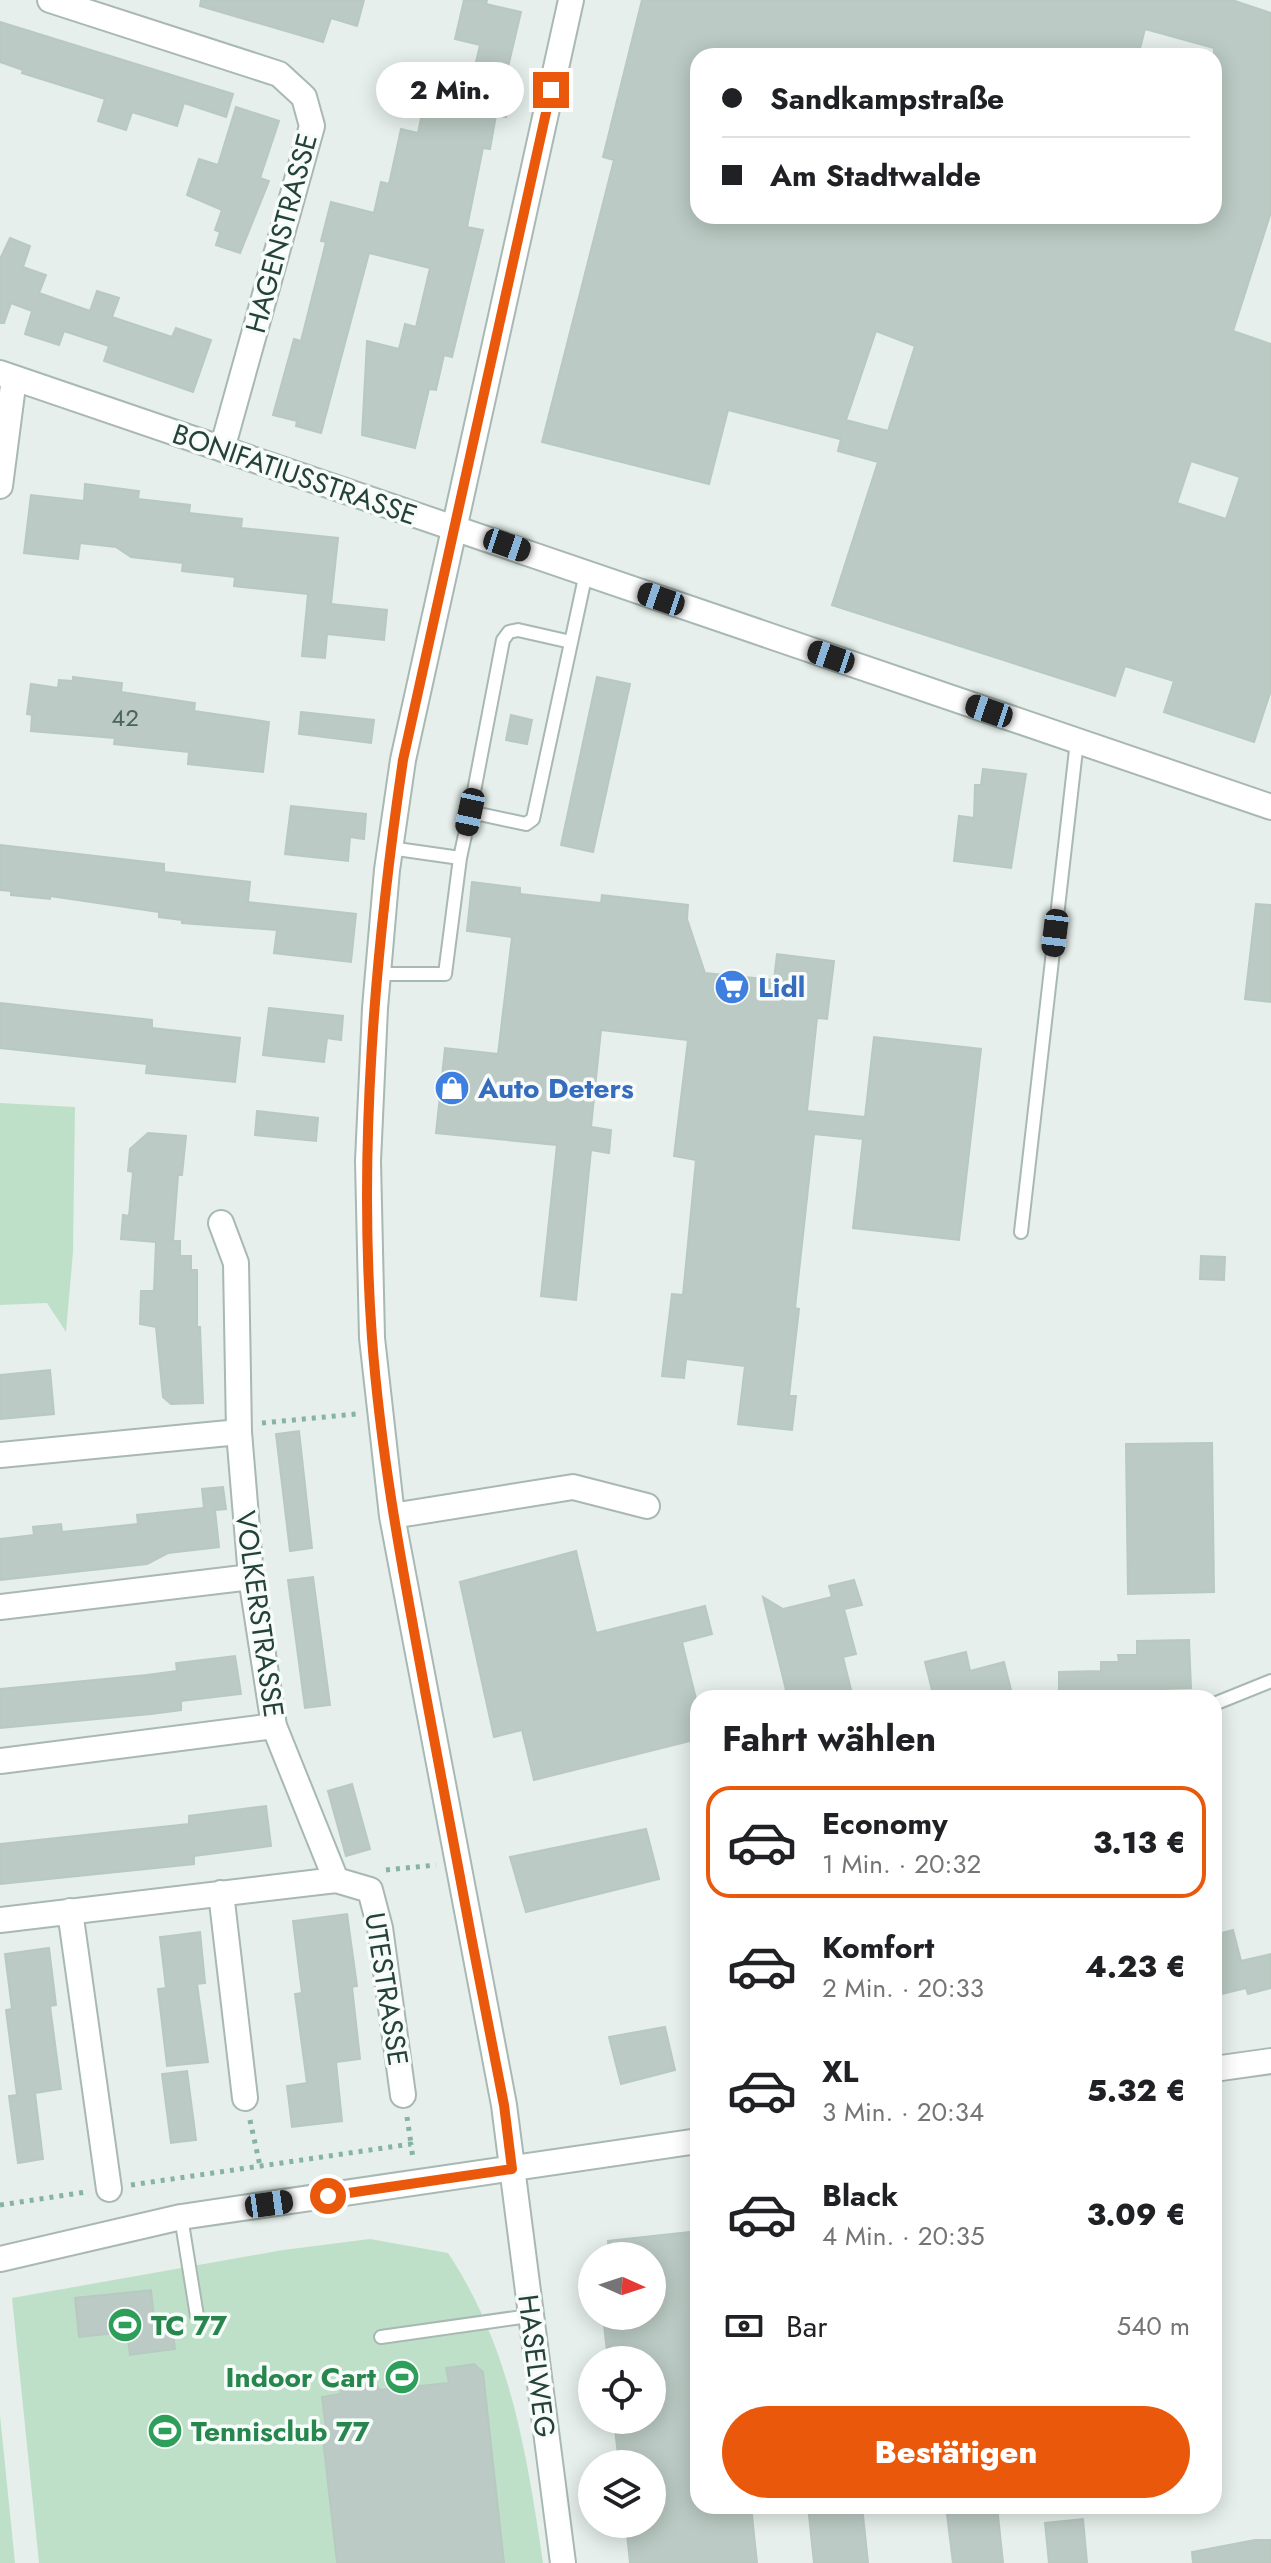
<!DOCTYPE html>
<html lang="de">
<meta charset="utf-8">
<style>
:root{--surface:#fff;--page:#f2f2f2;--text:#202124;--muted:#757577;--line:#e0e0e0;--accent:#ea580c}
body{margin:0;font-family:Jost,sans-serif;background:var(--page);color:var(--text);height:100vh;display:flex;flex-direction:column;font-size:30px;white-space:nowrap}
*{box-sizing:border-box;margin:0}
p{font-size:26px;color:var(--muted)}
.icon{flex:none;width:44px;height:44px;fill:none;stroke:currentColor;stroke-width:2;stroke-linecap:round;stroke-linejoin:round}
.map{position:relative;flex:1;overflow:hidden}
.details{position:absolute;left:690px;top:1690px;width:532px;height:824px;display:flex;flex-direction:column;background:var(--surface);border-radius:24px;box-shadow:0 4px 20px #0003}
.details>*{flex:none}
.top-card{position:absolute;left:690px;top:48px;width:532px;height:176px;border-radius:24px;box-shadow:0 4px 20px #0003;display:grid;align-content:center;height:176px;padding:0 32px;background:var(--surface)}
.needle{width:52px;rotate:93deg}
.controls{position:absolute;left:578px;top:2242px;display:grid;gap:16px}
.controls a{display:grid;place-items:center;width:88px;height:88px;border-radius:50%;background:var(--surface);box-shadow:0 4px 20px #0003;font-size:40px}
.end{position:absolute;width:36px;height:36px;margin:-18px;border:10px solid #ea580c;background:#fff;box-shadow:0 0 0 4px #fff}
.from{border-radius:50%}
.bubble{position:absolute;height:56px;border-radius:28px;background:var(--surface);box-shadow:0 4px 20px #0003;font-size:26px;font-weight:800;line-height:56px;text-align:center}
.car{position:absolute;width:24px;height:48px;margin:-24px -12px;border-radius:10px;box-shadow:0 0 6px 2px #0007;background:linear-gradient(#222 24%,#8ab4d8 0 40%,#222 0 76%,#8ab4d8 0 86%,#222 0)}
.top-card b{display:flex;align-items:center;gap:28px;height:76px;font-size:30px}
.top-card b+b{border-top:2px solid var(--line)}
.top-card i{width:20px;height:20px;background:var(--text)}
ul{padding:0;list-style:none}
li{display:flex;align-items:center;gap:24px;height:112px;margin:0 16px 12px;padding:0 16px;border:4px solid transparent;border-radius:24px}
li div{flex:1}
li b{display:block;font-size:30px}
li em{font-style:normal;font-weight:800}
li.current{border-color:var(--accent)}
li>.icon{width:72px;height:72px;stroke-width:1.5}
h2{padding:0 32px;font-size:36px;line-height:96px}
.pay{display:flex;align-items:center;gap:20px;height:88px;padding:0 32px;font-size:30px}
.pay p{margin-inline-start:auto}
.button{display:flex;gap:16px;margin-top:auto;padding:16px 32px}
.button a{flex:1;height:92px;border-radius:48px;background:var(--accent);color:#fff;font-size:32px;font-weight:800;line-height:92px;text-align:center}
.map>svg:first-child{display:block}
.green{fill:#bfe0c8}
.building{fill:#bbcac4;stroke:#b8c9c2;stroke-width:2;fill-rule:evenodd}
.lines{fill:none;stroke-linecap:round;stroke-linejoin:round}
.service-casing{stroke:#a8b8b2;stroke-width:16}
.minor-casing{stroke:#a8b8b2;stroke-width:28}
.tertiary-casing{stroke:#a8b8b2;stroke-width:28}
.path{stroke:#86b3a5;stroke-width:5;stroke-dasharray:4 6;stroke-linecap:butt}
.service{stroke:#fff;stroke-width:12}
.minor{stroke:#fff;stroke-width:24}
.tertiary{stroke:#fff;stroke-width:24}
.route{stroke:#ea580c;stroke-width:10}
.labels{text-anchor:middle;stroke-width:7;stroke-linejoin:round;paint-order:stroke}
.number-label{font-size:24px;fill:#4a645c}
.street-label{font-size:28px;fill:#24423a;stroke:#f7fbf9}
.shop-label{font-size:28px;font-weight:bold;fill:#366cbe;stroke:#f7fbf9;text-anchor:start}
.leisure-label{font-size:28px;font-weight:bold;fill:#27864d;stroke:#f7fbf9;text-anchor:start}
</style>
<div class="map">
<svg width="1271" height="2563" viewBox="0 0 1271 2563">
<rect width="100%" height="100%" fill="#e6efeb"/>
<path class="green" d="M0 1103 75 1107 73 1252 66 1332 47 1303 0 1305Z
M370 2239 448 2253C510 2346 527 2454 543 2563H39L12 2298 283 2250Z
M0 2415 15 2563H0Z"/>
<path class="building" d="M201 0H364L357 26 331 18 323 42 200 6Z
M464 0H487L486 4 521 12 505 80 514 82 506 117 496 115 490 149 483 148 467 227 483 230 452 357 444 355 436 390 429 389 415 448 362 435 367 341 399 349 405 324 416 327 430 268 369 253 321 433 296 426 297 421 273 415 294 339 301 341 326 242 321 241 331 202 374 213 381 182 389 184 401 129 418 133 424 104 464 113 480 45 455 39Z
M642 0H1232L1271 13V212L1233 331 1271 344V690L1254 742 1164 712 1174 681 1125 666 1115 696 832 605 878 462 838 451 842 435 840 439 728 410 709 484 542 442 614 160 603 157ZM1145 29 1214 48V216H698V56H1138ZM876 331 915 346 888 431 846 420ZM1191 461 1240 477 1226 519 1177 503Z
M0 22 233 94 226 117 184 103 177 126 132 112 126 130 98 121 105 99 22 73 23 70 0 62Z
M236 107 279 121 260 178 269 181 240 253 216 245 220 232 215 230 222 210 187 195 199 159 218 165Z
M10 238 30 246 23 267 46 275 39 293 90 311 97 291 119 298 112 317 172 337 176 328 211 340 193 392 104 361 109 346 64 331 59 345 25 334 32 311 11 303 4 323H0V259Z
M85 484 139 491 138 499 190 505 189 513 242 519 241 528 338 538 331 604 387 610 384 640 327 634 325 658 302 656 308 594 234 586 235 577 182 571 183 563 131 557 116 547 80 543 78 559 24 553 31 495 84 501Z
M73 677 122 683 121 692 195 703 194 711 269 722 263 772 188 764 189 752 114 744 115 738 31 731 32 715 27 714 31 684 58 688 59 680 73 681Z
M597 677 630 684 593 852 561 845Z
M301 712 374 720 371 743 299 734Z
M511 715 532 720 527 744 506 740Z
M983 769 1026 774 1011 868 954 861 959 816 974 818 975 785H981Z
M291 806 366 814 364 839 350 837 348 861 285 854Z
M0 845 164 864V872L250 882 248 902 356 914 351 962 274 953 277 930 182 923V920L159 917V912L50 896V899L11 895V891L0 890Z
M472 882 520 888V894L601 903 602 895 688 905 687 919 705 973 774 980 777 954 834 961 827 1019 817 1018 807 1111 865 1117 874 1037 981 1049 959 1240 853 1228 863 1139 814 1134 795 1308 799 1309 789 1396H796L792 1430 738 1424 745 1366 686 1359 684 1378 662 1376 672 1294 683 1295 696 1160 674 1156 688 1040 601 1030 591 1127 611 1130 609 1153 591 1150 576 1300 541 1296 557 1145 436 1133 445 1048 498 1054 512 937 467 931Z
M1256 904 1271 905V1002L1245 999Z
M0 1003 152 1020V1028L240 1038 235 1082 146 1073 147 1064 0 1048Z
M269 1008 343 1016 341 1040 327 1038 324 1062 263 1055Z
M257 1111 318 1118 316 1141 255 1135Z
M148 1133 186 1136 182 1175H178L173 1241H180V1256H191V1270H197V1327H200L203 1403 171 1404 163 1397 156 1327 140 1324 141 1291H154L156 1242 121 1239 123 1215 129 1216 133 1172 128 1171 130 1149Z
M1201 1256 1225 1257 1224 1280 1200 1279Z
M50 1370 54 1414 0 1419V1375Z
M299 1431 312 1548 290 1551 276 1434Z
M1212 1443 1214 1592 1128 1594 1126 1444Z
M223 1487 226 1509 215 1510 219 1547 168 1553 147 1564 0 1580V1539L34 1535 33 1527 61 1524 62 1532 138 1524 137 1515 204 1508 202 1489Z
M576 1551 596 1633 705 1606 712 1634 682 1642 698 1707V1739L534 1780 522 1730 494 1737 460 1582Z
M313 1577 330 1705 305 1708 288 1580Z
M854 1580 862 1605 844 1609 856 1654 843 1657 853 1698H788L763 1597 783 1609 832 1597 829 1586Z
M1189 1640 1191 1688 1162 1689V1697L1154 1698H1059V1672L1101 1671V1662H1119L1118 1655H1137V1641Z
M966 1652 970 1671 1004 1662 1013 1698H934L925 1662Z
M235 1656 241 1694 181 1701V1710L151 1714 0 1728V1689L147 1675 177 1671 176 1663Z
M352 1784 370 1849 346 1856 328 1791Z
M266 1806 271 1846 194 1856V1864L0 1884V1844L189 1824V1816Z
M646 1829 659 1879 526 1912 510 1857Z
M347 1914 357 1986 352 1987 360 2059 336 2062 342 2121 292 2127 287 2086 307 2083 295 1994 302 1993 293 1921Z
M1233 1930 1241 1961 1271 1954V1988L1248 1994 1246 1988 1214 1996V1935Z
M200 1932 205 1983 197 1984 208 2062 167 2066 158 1989 166 1988 160 1937Z
M49 1948 56 2005 50 2006 61 2089 35 2093 43 2159 18 2163 9 2096 17 2095 6 2010 12 2009 5 1954Z
M665 2027 675 2070 621 2084 609 2037Z
M187 2071 196 2140 171 2143 162 2074Z
M698 2231V2506H751L757 2563H630L626 2524H652V2464H619L614 2420H652V2360H608L603 2316H652V2256H609L608 2241Z
M151 2290 154 2319 171 2317 175 2349 130 2355 127 2332 79 2337 75 2298Z
M474 2364 483 2372 504 2563H337L322 2430H326L322 2397 340 2394 342 2388 375 2384 380 2390 449 2383 446 2368Z
M808 2506H862L868 2563H814Z
M946 2506H997L1003 2563H953Z
M1083 2519 1087 2563H1049L1045 2523Z
M1255 2540H1271V2563H1193L1192 2552Z"/>
<g class="lines">
<defs>
<path id="service" d="M470 812 503 640 509 632 518 630 571 642
M390 848 460 858 470 812 526 824 533 819 586 573
M378 974H445L460 858
M1021 1232 1077 741
M1214 1704 1271 1681
M181 2217 197 2316
M381 2337 529 2316"/>
<path id="minor" d="M50 0 279 74 304 97 312 126 222 449
M0 373 1271 807
M0 486 14 378
M221 1223 236 1263 239 1432
M0 1455 239 1432 251 1577 274 1726 336 1880
M392 1516 573 1487 647 1506
M0 1607 251 1577
M0 1761 274 1726
M221 1893 245 2098
M70 1911 109 2189
M0 1920 336 1880 370 1890 380 1928 403 2095
M563 2563 504 2105 392 1516 372 1338 368 1161 375 1008 387 870 403 760 571 0"/>
<path id="tertiary" d="M1214 2069 1271 2061
M0 2259 181 2217 698 2141"/>
</defs>
<use href="#service" class="service-casing"/>
<use href="#minor" class="minor-casing"/>
<use href="#tertiary" class="tertiary-casing"/>
<path class="path" d="M262 1423 356 1414
M386 1870 436 1865
M407 2117 411 2144
M250 2120 260 2166
M131 2185 411 2144 413 2159
M0 2205 86 2192"/>
<use href="#service" class="service"/>
<use href="#minor" class="minor"/>
<use href="#tertiary" class="tertiary"/>
</g>
<g class="lines">
<path class="route" d="M328 2196 512 2169 504 2105C477 1969 451 1832 426 1696 404 1577 381 1459 372 1338 358 1146 375 950 403 760L551 90"/>
</g>
<defs>
<symbol id="supermarket-disc" viewBox="-11 -11 22 22"><circle r="9.5" fill="#3f7fe0" stroke="#f7fbf9"/><path d="M-6-5.5h2.5l.6 2H6L4.5 2H-2.5L-4.4-4H-6ZM-1.5 3.2a1.3 1.3 0 1 0 .1 0ZM3 3.2a1.3 1.3 0 1 0 .1 0Z" fill="#fff"/></symbol>
<symbol id="shop-disc" viewBox="-11 -11 22 22"><circle r="9.5" fill="#3f7fe0" stroke="#f7fbf9"/><path d="M-5-2.5h2.3a2.7 3.5 0 0 1 5.4 0H5L5.5 6h-11ZM-1.5-2.5h3a1.5 2.3 0 0 0-3 0Z" fill="#fff"/></symbol>
<symbol id="stadium-disc" viewBox="-11 -11 22 22"><circle r="9.5" fill="#2e9e5b" stroke="#f7fbf9"/><path d="M0-5a6.5 5 0 1 0 0 10a6.5 5 0 1 0 0-10ZM-3.5-1.8h7v3.6h-7Z" fill="#fff"/></symbol>
</defs>
<g fill-rule="evenodd">
<use href="#supermarket-disc" x="712" y="967" width="40" height="40"/>
<use href="#shop-disc" x="432" y="1068" width="40" height="40"/>
<use href="#stadium-disc" x="105" y="2305" width="40" height="40"/>
<use href="#stadium-disc" x="382" y="2357" width="40" height="40"/>
<use href="#stadium-disc" x="145" y="2411" width="40" height="40"/>
</g>
<g class="labels">
<g class="number-label">
<text x="125" y="726">42</text>
</g>
<g class="street-label">
<text transform="translate(281 233) rotate(-75)" y="10">HAGENSTRASSE</text>
<text transform="translate(295 474) rotate(19)" y="10">BONIFATIUSSTRASSE</text>
<text transform="translate(260 1614) rotate(82)" y="10">VOLKERSTRASSE</text>
<text transform="translate(387 1989) rotate(81)" y="10">UTESTRASSE</text>
<text transform="translate(537 2366) rotate(83)" y="10">HASELWEG</text>
</g>
<g class="shop-label">
<text x="758" y="997">Lidl</text>
<text x="478" y="1098">Auto Deters</text>
</g>
<g class="leisure-label">
<text x="151" y="2335">TC 77</text>
<text x="376" y="2387" text-anchor="end">Indoor Cart</text>
<text x="191" y="2441">Tennisclub 77</text>
</g>
</g>
</svg>
<div class="controls">
<a><svg class="needle" viewBox="-14 -14 28 28"><path d="M0-13l5 13h-10z" fill="#e53935"/><path d="M0 13l5-13h-10z" fill="#757577"/></svg></a>
<a><svg class="icon" aria-label="locate" viewBox="0 0 24 24"><circle cx="12" cy="12" r="6"/><path d="M12 2v4M12 18v4M2 12h4M18 12h4"/></svg></a>
<a><svg class="icon" aria-label="layers" viewBox="0 0 24 24"><path d="M12 4l9 5-9 5-9-5zM3 14l9 5 9-5"/></svg></a>
</div>
<i class="end from" style="left:328px;top:2196px"></i>
<i class="end" style="left:551px;top:90px"></i>
<div class="bubble" style="left:376px;top:62px;width:148px">2 Min.</div>
<i class="car" style="left:507px;top:545px;rotate:109deg"></i>
<i class="car" style="left:661px;top:599px;rotate:289deg"></i>
<i class="car" style="left:831px;top:657px;rotate:289deg"></i>
<i class="car" style="left:989px;top:711px;rotate:289deg"></i>
<i class="car" style="left:470px;top:812px;rotate:192deg"></i>
<i class="car" style="left:1055px;top:933px;rotate:187deg"></i>
<i class="car" style="left:269px;top:2204px;rotate:82deg"></i>
<div class="top-card">
<b><i class="from"></i>Sandkampstraße</b>
<b><i></i>Am Stadtwalde</b>
</div>
<section class="details">
<h2>Fahrt wählen</h2>
<ul>
<li class="current"><svg class="icon" aria-label="car" viewBox="0 0 24 24"><path d="M5 17H2v-5l4-1 3-4h7l3 4 3 1v5h-3M9 17h6M6 11h13"/><circle cx="7" cy="17" r="2"/><circle cx="17" cy="17" r="2"/></svg><div><b>Economy</b><p>1 Min. · 20:32</p></div><em>3.13 €</em></li>
<li><svg class="icon" aria-label="car" viewBox="0 0 24 24"><path d="M5 17H2v-5l4-1 3-4h7l3 4 3 1v5h-3M9 17h6M6 11h13"/><circle cx="7" cy="17" r="2"/><circle cx="17" cy="17" r="2"/></svg><div><b>Komfort</b><p>2 Min. · 20:33</p></div><em>4.23 €</em></li>
<li><svg class="icon" aria-label="car" viewBox="0 0 24 24"><path d="M5 17H2v-5l4-1 3-4h7l3 4 3 1v5h-3M9 17h6M6 11h13"/><circle cx="7" cy="17" r="2"/><circle cx="17" cy="17" r="2"/></svg><div><b>XL</b><p>3 Min. · 20:34</p></div><em>5.32 €</em></li>
<li><svg class="icon" aria-label="car" viewBox="0 0 24 24"><path d="M5 17H2v-5l4-1 3-4h7l3 4 3 1v5h-3M9 17h6M6 11h13"/><circle cx="7" cy="17" r="2"/><circle cx="17" cy="17" r="2"/></svg><div><b>Black</b><p>4 Min. · 20:35</p></div><em>3.09 €</em></li>
</ul>
<div class="pay"><svg class="icon" aria-label="cash" viewBox="0 0 24 24"><path d="M3 7h18v10H3z"/><circle cx="12" cy="12" r="2"/></svg>Bar<p>540 m</p></div>
<div class="button"><a>Bestätigen</a></div>
</section>
</div>
